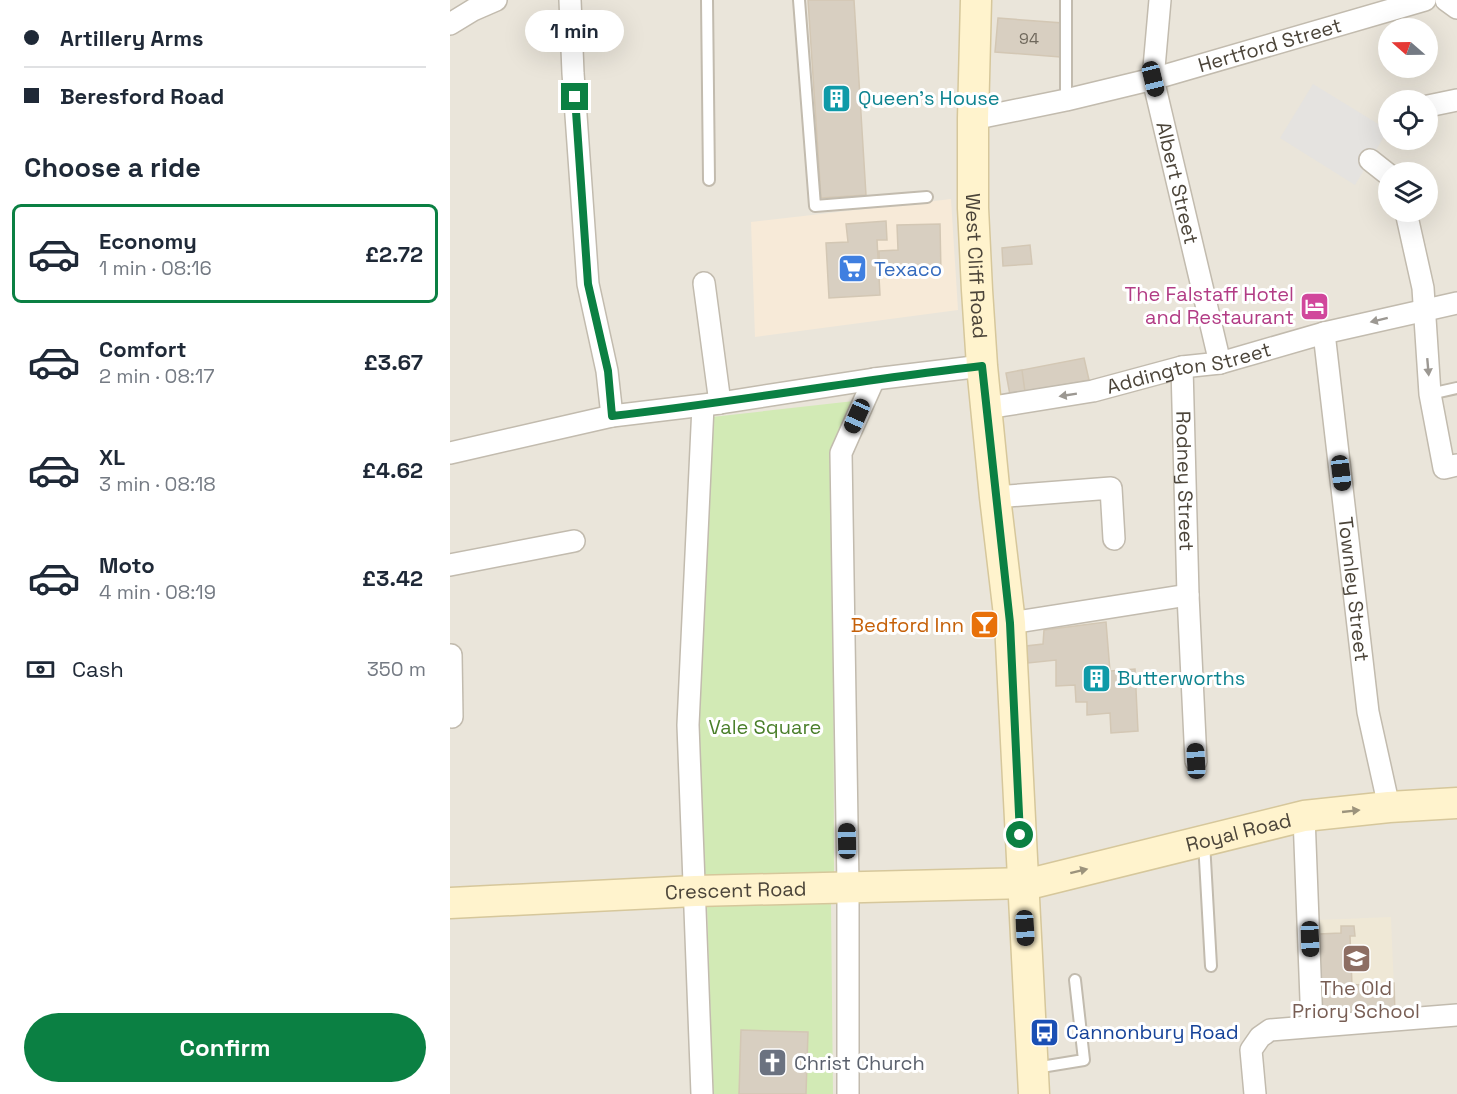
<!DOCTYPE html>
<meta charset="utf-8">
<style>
:root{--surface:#fff;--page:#f6f6f7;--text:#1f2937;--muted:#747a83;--line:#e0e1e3;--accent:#0b8043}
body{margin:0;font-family:"Space Grotesk",sans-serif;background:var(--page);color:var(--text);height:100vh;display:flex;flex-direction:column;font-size:22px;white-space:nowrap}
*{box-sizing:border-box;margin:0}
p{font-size:20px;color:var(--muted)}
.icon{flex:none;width:33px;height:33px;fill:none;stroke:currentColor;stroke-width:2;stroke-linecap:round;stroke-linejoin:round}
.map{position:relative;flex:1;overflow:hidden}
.panel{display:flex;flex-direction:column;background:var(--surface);width:450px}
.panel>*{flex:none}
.guide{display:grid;align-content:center;height:132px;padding:0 24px;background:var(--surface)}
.needle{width:39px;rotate:290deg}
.buttons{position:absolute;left:928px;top:18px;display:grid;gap:12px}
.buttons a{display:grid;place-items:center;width:60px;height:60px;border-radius:50%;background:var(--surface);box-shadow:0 6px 24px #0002;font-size:30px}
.end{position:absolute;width:27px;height:27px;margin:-14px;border:8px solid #0b8043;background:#fff;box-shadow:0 0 0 3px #fff}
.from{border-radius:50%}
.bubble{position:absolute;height:42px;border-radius:21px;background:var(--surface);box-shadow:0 6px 24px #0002;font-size:20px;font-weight:600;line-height:42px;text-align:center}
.car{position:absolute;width:18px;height:36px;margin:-18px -9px;border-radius:8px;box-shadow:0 0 4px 2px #0007;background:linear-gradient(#222 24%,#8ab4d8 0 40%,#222 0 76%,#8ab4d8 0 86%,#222 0)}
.guide b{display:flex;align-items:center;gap:21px;height:57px;font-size:22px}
.guide b+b{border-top:2px solid var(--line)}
.guide i{width:15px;height:15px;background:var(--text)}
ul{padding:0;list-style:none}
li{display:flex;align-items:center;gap:18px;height:99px;margin:0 12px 9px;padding:0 12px;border:3px solid transparent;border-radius:9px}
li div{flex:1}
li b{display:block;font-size:22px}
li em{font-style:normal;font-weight:600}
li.on{border-color:var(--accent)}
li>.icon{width:54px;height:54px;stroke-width:1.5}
h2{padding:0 24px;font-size:27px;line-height:72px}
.pay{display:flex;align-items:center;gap:15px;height:66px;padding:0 24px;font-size:22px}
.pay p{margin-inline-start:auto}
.cta{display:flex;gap:12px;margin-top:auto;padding:12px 24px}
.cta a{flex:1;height:69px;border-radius:36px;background:var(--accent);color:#fff;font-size:24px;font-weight:600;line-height:69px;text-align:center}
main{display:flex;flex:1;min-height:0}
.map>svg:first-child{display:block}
.residential{fill:#eae5da;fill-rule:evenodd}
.commercial{fill:#f7ead8}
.education{fill:#efe8d6}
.green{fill:#d2eab5}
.parking{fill:#e5e3e0}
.building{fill:#d8cfc1;stroke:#d3c7b4;stroke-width:1.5}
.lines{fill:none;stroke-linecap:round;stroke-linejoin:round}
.lane-casing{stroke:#c2bbae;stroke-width:14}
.street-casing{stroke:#c2bbae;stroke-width:24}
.secondary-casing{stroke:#d6c79b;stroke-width:33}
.lane{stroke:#fff;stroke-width:10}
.street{stroke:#fff;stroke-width:21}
.secondary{stroke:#fff3cd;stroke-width:30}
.oneway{fill:#9c9892}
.oneway2{fill:#9c937c}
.route{stroke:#0b8043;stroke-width:8}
.labels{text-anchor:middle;stroke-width:6;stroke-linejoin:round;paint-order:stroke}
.number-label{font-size:16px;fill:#6e675b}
.street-label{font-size:20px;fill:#4b4439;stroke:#fff}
.culture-label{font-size:20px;fill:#0d838f;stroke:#fff;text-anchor:start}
.shop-label{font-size:20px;fill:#366cbe;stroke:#fff;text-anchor:start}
.hotel-label{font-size:20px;fill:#b23c85;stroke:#fff;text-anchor:end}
.food-label{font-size:20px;fill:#c56008;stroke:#fff;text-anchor:end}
.park-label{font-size:20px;fill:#4a7f2a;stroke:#fff}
.education-label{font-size:20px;fill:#785e54;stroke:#fff}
.transit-label{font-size:20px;fill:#164399;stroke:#fff;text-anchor:start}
.worship-label{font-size:20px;fill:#5b616d;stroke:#fff;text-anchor:start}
</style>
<main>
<section class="panel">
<div class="guide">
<b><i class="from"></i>Artillery Arms</b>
<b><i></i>Beresford Road</b>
</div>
<h2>Choose a ride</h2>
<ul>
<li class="on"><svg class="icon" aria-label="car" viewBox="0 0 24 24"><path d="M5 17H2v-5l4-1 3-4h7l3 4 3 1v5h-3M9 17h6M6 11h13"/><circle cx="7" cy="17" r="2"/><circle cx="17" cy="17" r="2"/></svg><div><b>Economy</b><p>1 min · 08:16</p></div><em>£2.72</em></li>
<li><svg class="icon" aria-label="car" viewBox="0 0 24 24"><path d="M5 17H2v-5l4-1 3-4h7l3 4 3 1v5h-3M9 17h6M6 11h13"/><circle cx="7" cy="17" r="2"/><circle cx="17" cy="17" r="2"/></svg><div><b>Comfort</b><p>2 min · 08:17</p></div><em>£3.67</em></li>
<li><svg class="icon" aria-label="car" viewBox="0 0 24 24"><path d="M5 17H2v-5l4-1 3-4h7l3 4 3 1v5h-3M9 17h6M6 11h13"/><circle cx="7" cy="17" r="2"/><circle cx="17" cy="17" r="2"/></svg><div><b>XL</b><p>3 min · 08:18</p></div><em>£4.62</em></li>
<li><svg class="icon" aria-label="car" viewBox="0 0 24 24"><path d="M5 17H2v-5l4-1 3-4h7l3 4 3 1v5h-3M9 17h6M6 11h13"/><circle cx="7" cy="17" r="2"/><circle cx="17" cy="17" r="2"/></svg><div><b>Moto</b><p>4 min · 08:19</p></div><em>£3.42</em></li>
</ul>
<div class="pay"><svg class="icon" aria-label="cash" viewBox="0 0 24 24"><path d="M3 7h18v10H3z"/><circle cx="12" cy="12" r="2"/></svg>Cash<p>350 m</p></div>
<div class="cta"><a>Confirm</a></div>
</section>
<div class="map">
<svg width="1007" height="1094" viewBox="0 0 1007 1094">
<rect width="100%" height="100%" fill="#f6f3ec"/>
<path class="residential" d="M0 0H1007V1094H0ZM939 28H978V68H939ZM939 100H978V140H939ZM939 172H978V212H939Z"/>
<path class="commercial" d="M501 199 508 310 305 337 301 222Z"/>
<path class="education" d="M941 917 945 1014 884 1018 883 1011H874L872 1004 868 920Z"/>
<path class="green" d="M404 401 383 472 384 873 251 888 246 726 262 417Z
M381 904 383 1094H263L257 906Z"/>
<path class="parking" d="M863 84 938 130 905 185 830 138Z"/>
<path class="building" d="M358 0H404L416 195 371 198Z
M548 18 613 23 610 57 545 52Z
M436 221 437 240H427L430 295 379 298 376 243 398 242 396 224Z
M490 224 491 274 430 276 429 251 448 250 447 225Z
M580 245 582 264 553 266 552 248Z
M634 358 639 380 575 392 572 370Z
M572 370 575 392 560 395 556 373Z
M656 622 660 671 685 669 688 731 661 733 660 713 637 715V702H626L625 685 606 686V660L578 663 576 646 593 644 594 630Z
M891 926H904L905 936H900L902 985 944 983 945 1014 884 1018 883 1011H874L872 1004 869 934 891 933Z
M291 1030 358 1032 356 1094H289Z"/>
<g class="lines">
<defs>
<path id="lane" d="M257 0 259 180
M349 0 365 206 477 197
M616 100V0
M980 394 1007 388
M754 842 761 966
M585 1068 634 1060 625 980"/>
<g id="street">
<path d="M120 0 123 73 138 284 157 371 162 416"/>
<path id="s1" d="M710 0 703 79 770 363"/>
<path d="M996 0 1007 8"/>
<path d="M0 24 23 10 46 0"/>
<path d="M978 106 1007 100"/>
<path id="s2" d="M523 119 616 100 703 79 975 0"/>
<path d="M920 160 939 175"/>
<path d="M956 212 973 288 980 394 994 468 1007 465"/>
<path d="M254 283 270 403"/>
<path id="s3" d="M874 333 918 712 939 807"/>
<path id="s4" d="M732 367 738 595 746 761"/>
<path id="s5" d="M537 408 643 391 732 367 770 363 874 333 1007 303"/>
<path d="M0 453 162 416 270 403 424 379 532 366"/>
<path d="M545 497 661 488 664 539"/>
<path d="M0 565 124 541"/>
<path d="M560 623 738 595"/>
<path d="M1 655 2 717"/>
<path d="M854 816 862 1026"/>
<path d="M252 1094 238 725 253 406"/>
<path d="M398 1094V886L391 453 424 379"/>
<path d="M805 1094 801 1050 810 1037 820 1030 1007 1015"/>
</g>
<g id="secondary">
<path id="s6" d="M526 0 523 119V208L527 290 532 366 545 497 560 623 584 1094"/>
<path id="s7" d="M0 903 245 891 583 883 854 816 939 807 1007 803"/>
</g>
</defs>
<use href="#lane" class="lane-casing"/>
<use href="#street" class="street-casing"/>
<use href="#secondary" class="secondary-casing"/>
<use href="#lane" class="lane"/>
<use href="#street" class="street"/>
<use href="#secondary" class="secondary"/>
</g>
<defs><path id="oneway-solid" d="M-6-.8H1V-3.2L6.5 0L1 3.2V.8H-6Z" transform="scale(1.5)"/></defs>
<g class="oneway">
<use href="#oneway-solid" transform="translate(929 320) rotate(166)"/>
<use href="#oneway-solid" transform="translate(978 367) rotate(85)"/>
<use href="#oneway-solid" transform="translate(618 395) rotate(171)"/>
</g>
<g class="oneway2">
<use href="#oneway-solid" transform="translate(901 811) rotate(-6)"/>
<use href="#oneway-solid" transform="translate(629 871) rotate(-14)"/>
</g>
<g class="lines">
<path class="route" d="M125 97 138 284 158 371 162 416C286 402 408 380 532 366L560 623 570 835"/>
</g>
<defs>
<symbol id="building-square" viewBox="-11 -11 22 22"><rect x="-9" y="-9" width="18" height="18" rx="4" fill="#0f9aa8" stroke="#fff"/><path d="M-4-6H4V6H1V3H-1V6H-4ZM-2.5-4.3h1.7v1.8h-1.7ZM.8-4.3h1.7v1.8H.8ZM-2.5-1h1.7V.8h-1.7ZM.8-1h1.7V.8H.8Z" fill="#fff"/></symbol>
<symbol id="supermarket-square" viewBox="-11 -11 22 22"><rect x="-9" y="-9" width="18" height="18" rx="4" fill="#3f7fe0" stroke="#fff"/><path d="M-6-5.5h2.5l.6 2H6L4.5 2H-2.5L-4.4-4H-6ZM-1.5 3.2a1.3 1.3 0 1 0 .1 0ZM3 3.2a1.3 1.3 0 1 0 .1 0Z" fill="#fff"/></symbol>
<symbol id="hotel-square" viewBox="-11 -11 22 22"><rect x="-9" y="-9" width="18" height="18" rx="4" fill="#d1479c" stroke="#fff"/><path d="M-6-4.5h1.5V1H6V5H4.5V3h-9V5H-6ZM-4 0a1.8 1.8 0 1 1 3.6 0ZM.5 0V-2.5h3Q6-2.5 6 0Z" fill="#fff"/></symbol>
<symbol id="bar-square" viewBox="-11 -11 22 22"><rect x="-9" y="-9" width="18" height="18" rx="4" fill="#e8710a" stroke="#fff"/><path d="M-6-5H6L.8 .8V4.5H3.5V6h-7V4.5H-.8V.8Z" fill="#fff"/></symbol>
<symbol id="school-square" viewBox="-11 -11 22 22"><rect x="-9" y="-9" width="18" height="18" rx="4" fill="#8d6e63" stroke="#fff"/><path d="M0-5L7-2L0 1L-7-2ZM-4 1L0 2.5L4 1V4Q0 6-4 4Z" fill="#fff"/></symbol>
<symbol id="bus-square" viewBox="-11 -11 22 22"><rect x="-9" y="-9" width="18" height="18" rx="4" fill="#1a4fb4" stroke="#fff"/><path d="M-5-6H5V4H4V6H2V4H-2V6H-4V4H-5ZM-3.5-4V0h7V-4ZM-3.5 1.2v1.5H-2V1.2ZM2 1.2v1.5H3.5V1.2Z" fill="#fff"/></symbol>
<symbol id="church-square" viewBox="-11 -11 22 22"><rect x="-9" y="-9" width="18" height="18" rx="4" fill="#6b7280" stroke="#fff"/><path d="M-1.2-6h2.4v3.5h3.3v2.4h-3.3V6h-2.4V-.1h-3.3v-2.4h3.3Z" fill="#fff"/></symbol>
</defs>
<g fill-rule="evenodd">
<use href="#building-square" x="370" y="82" width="33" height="33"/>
<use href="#supermarket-square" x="386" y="252" width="33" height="33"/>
<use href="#hotel-square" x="848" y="290" width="33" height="33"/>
<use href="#bar-square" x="518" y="608" width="33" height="33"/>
<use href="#building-square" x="630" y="662" width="33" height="33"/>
<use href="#school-square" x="890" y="942" width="33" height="33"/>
<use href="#bus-square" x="578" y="1016" width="33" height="33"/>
<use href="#church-square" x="306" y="1046" width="33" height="33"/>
</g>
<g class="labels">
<g class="number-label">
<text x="579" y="44">94</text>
</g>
<g class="street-label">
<text dy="7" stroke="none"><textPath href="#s2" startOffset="306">Hertford Street</textPath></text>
<text dy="7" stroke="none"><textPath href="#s1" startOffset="186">Albert Street</textPath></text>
<text dy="7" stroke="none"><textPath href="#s6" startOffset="266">West Cliff Road</textPath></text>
<text dy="7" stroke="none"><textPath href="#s5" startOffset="206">Addington Street</textPath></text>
<text dy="7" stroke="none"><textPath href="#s4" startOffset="114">Rodney Street</textPath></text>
<text dy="7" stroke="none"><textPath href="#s3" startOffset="258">Townley Street</textPath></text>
<text dy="7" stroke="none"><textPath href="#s7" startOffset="795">Royal Road</textPath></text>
<text dy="7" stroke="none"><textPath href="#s7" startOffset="286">Crescent Road</textPath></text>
</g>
<g class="culture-label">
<text x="408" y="105">Queen's House</text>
<text x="667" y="685">Butterworths</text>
</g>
<g class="shop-label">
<text x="424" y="276">Texaco</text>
</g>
<g class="hotel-label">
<text x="844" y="301">The Falstaff Hotel<tspan x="844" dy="23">and Restaurant</tspan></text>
</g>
<g class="food-label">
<text x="514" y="632">Bedford Inn</text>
</g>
<g class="park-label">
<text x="315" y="734">Vale Square</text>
</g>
<g class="education-label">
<text x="906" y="995">The Old<tspan x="906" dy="23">Priory School</tspan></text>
</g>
<g class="transit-label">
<text x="616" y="1039">Cannonbury Road</text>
</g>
<g class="worship-label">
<text x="344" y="1070">Christ Church</text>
</g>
</g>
</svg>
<div class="buttons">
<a><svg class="needle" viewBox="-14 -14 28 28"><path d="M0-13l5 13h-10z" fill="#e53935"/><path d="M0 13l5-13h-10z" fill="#747a83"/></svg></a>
<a><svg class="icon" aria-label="locate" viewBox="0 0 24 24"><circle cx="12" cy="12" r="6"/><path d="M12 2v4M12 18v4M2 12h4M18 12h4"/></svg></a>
<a><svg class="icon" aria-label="layers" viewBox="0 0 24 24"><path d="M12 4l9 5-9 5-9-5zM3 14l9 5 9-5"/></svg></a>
</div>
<i class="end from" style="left:570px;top:835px"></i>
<i class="end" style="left:125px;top:97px"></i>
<div class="bubble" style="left:75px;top:10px;width:99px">1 min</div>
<i class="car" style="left:703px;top:79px;rotate:166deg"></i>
<i class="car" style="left:407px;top:416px;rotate:204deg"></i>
<i class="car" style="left:891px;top:473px;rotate:173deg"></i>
<i class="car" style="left:746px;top:761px;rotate:357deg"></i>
<i class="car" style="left:397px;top:841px;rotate:359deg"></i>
<i class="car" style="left:575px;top:928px;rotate:177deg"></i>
<i class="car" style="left:860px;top:939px;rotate:178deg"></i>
</div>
</main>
